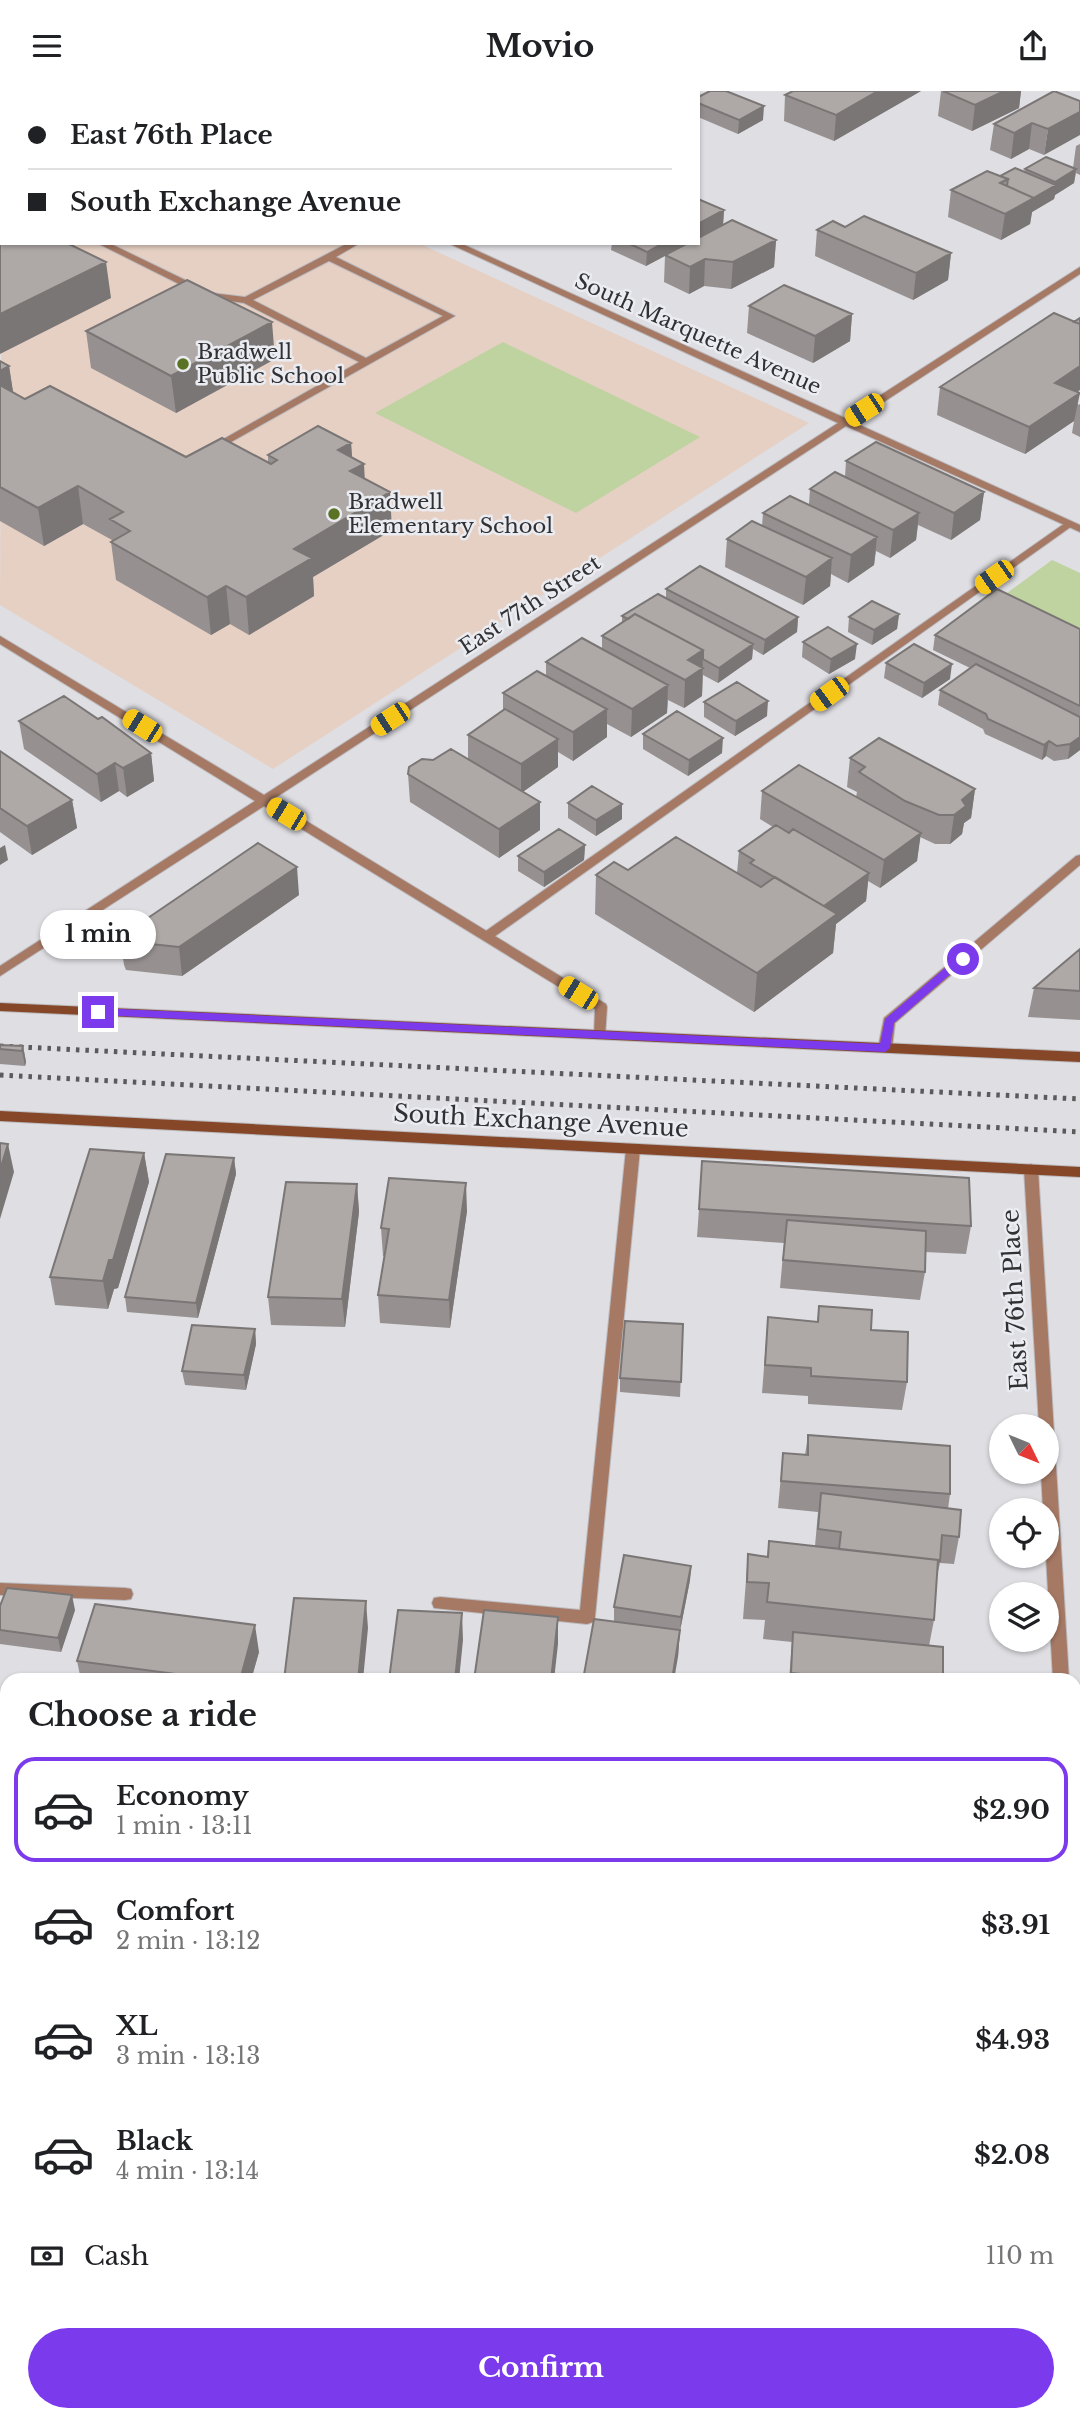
<!DOCTYPE html>
<meta charset="utf-8">
<style>
:root{--surface:#fff;--page:#f6f6f6;--text:#202124;--muted:#757577;--line:#e0e0e0;--accent:#7c3aed}
body{margin:0;font-family:"Libre Baskerville",serif;background:var(--page);color:var(--text);height:100vh;display:flex;flex-direction:column;font-size:26px;white-space:nowrap}
*{box-sizing:border-box;margin:0}
p{font-size:23px;color:var(--muted)}
.icon{flex:none;width:38px;height:38px;fill:none;stroke:currentColor;stroke-width:2;stroke-linecap:round;stroke-linejoin:round}
.map{position:relative;flex:1;overflow:hidden}
.panel{position:absolute;left:0px;top:1582px;width:1082px;height:749px;display:flex;flex-direction:column;background:var(--surface);border-radius:21px 21px 0 0;box-shadow:0 2px 5px #0004}
.panel>*{flex:none}
.hud{position:absolute;left:0px;top:0px;width:700px;height:154px;box-shadow:0 2px 5px #0004;display:grid;align-content:center;height:154px;padding:0 28px;background:var(--surface)}
.needle{width:46px;rotate:133deg}
.controls{position:absolute;left:989px;top:1323px;display:grid;gap:14px}
.controls a{display:grid;place-items:center;width:70px;height:70px;border-radius:50%;background:var(--surface);box-shadow:0 2px 5px #0004;font-size:35px}
.end{position:absolute;width:32px;height:32px;margin:-16px;border:9px solid #7c3aed;background:#fff;box-shadow:0 0 0 4px #fff}
.from{border-radius:50%}
.bubble{position:absolute;height:49px;border-radius:24px;background:var(--surface);box-shadow:0 2px 5px #0004;font-size:23px;font-weight:700;line-height:49px;text-align:center}
.car{position:absolute;width:21px;height:42px;margin:-21px -10px;border-radius:9px;box-shadow:0 0 5px 2px #0007;background:linear-gradient(#f5c518 24%,#345 0 40%,#f5c518 0 76%,#345 0 86%,#f5c518 0)}
.hud b{display:flex;align-items:center;gap:24px;height:66px;font-size:26px}
.hud b+b{border-top:2px solid var(--line)}
.hud i{width:18px;height:18px;background:var(--text)}
ul{padding:0;list-style:none}
li{display:flex;align-items:center;gap:21px;height:105px;margin:0 14px 10px;padding:0 14px;border:4px solid transparent;border-radius:21px}
li div{flex:1}
li b{display:block;font-size:26px}
li em{font-style:normal;font-weight:700}
li.active{border-color:var(--accent)}
li>.icon{width:63px;height:63px;stroke-width:1.5}
h2{padding:0 28px;font-size:32px;line-height:84px}
.pay{display:flex;align-items:center;gap:18px;height:77px;padding:0 28px;font-size:26px}
.pay p{margin-inline-start:auto}
.primary-button{display:flex;gap:14px;margin-top:auto;padding:14px 28px}
.primary-button a{flex:1;height:80px;border-radius:42px;background:var(--accent);color:#fff;font-size:28px;font-weight:700;line-height:80px;text-align:center}
header{display:flex;justify-content:space-between;align-items:center;height:91px;padding:0 28px;background:var(--surface);font-size:32px;font-weight:700}
.map>svg:first-child{display:block}
.education{fill:#e6d0c4}
.green{fill:#bed39f}
.lines{fill:none;stroke-linecap:round;stroke-linejoin:round}
.lane-casing{stroke:#bbbbc0;stroke-width:2}
.street-casing{stroke:#bbbbc0;stroke-width:2}
.secondary-casing{stroke:#bbbbc0;stroke-width:2}
.lane{fill:#a67964;fill-rule:evenodd}
.street{fill:#a67964;fill-rule:evenodd}
.secondary{fill:#864728;fill-rule:evenodd}
.rail{stroke:#5a5a5c;stroke-width:5;stroke-dasharray:3.5 6;stroke-linecap:butt}
.wall{fill:#969190}
.shaded-wall{fill:#7a7675}
.building{fill:#aea9a7;stroke:#7a7675;stroke-width:2}
.route{fill:#7c3aed}
.poi-dot{fill:#5a7223;stroke:#ebecf1;stroke-width:2.5}
.labels{text-anchor:middle;stroke-width:5;stroke-linejoin:round;paint-order:stroke}
.far-street-label{font-size:21px;fill:#313133;stroke:#ebecf1}
.far-poi-label{font-size:21px;fill:#313133;stroke:#ebecf1;text-anchor:start}
.street-label{font-size:24px;fill:#313133;stroke:#ebecf1}
</style>
<header><svg class="icon" aria-label="menu" viewBox="0 0 24 24"><path d="M4 6h16M4 12h16M4 18h16"/></svg>Movio<svg class="icon" aria-label="share" viewBox="0 0 24 24"><path d="M12 15V3M7 8l5-5 5 5M5 13v7h14v-7"/></svg></header>
<div class="map">
<svg width="1080" height="2331" viewBox="0 0 1080 2331">
<rect width="100%" height="100%" fill="#dedee3"/>
<path class="education" d="M2 64V152H418L809 332 273 678 0 514Z"/>
<path class="green" d="M503 251 700 346 576 422 375 322Z
M1052 469 1080 482V553L995 511Z"/>
<g class="lines">
<defs>
<path id="lane" d="M97 152H109L212 202 245 206 348 152H360L336 166 455 225 224 355 219 352 220 350 359 271 244 212 207 207ZM329 170 443 225 366 267 253 209Z
M1068 430 1072 431V435L491 848H483L481 845 483 842Z
M633 1053 640 1058 595 1526 593 1531 587 1533 434 1517 432 1512 434 1507 440 1506 580 1519 626 1058Z
M0 1492 125 1497 131 1498 133 1503 131 1508 125 1509 0 1504Z"/>
<path id="street" d="M114 0H125L126 2H115Z
M448 152H460L845 327 1080 176V183L853 331 1080 434V441L846 335 272 709 606 913 607 916 605 947H595L594 944 595 918 264 715 0 885V875L255 710 0 553V545L264 704 838 332Z
M1080 764V774L895 932 892 957 890 960H880L878 957 884 927 1076 765Z
M1031 1073 1038 1078 1069 1589H1053L1046 1465V1419H1043L1041 1381H1046V1335H1039L1024 1078Z
M1074 1810 1080 1813V1921L1074 1919Z
M0 2238H7V2258H0Z
M1074 2310 1080 2311V2331L1067 2327 1066 2324H1074Z"/>
<path id="secondary" d="M0 912 1080 961V971L0 920Z
M0 1020 1080 1076V1086L0 1030Z"/>
</defs>
<use href="#lane" class="lane-casing"/>
<use href="#street" class="street-casing"/>
<use href="#secondary" class="secondary-casing"/>
<use href="#lane" class="lane"/>
<use href="#street" class="street"/>
<use href="#secondary" class="secondary"/>
<path class="rail" d="M0 955 1080 1008
M0 984 1080 1041"/>
</g>
<path class="wall" d="M246 0H271L267 2H250Z
M286 0H417V2H286Z
M921 0 834 50 784 30 785 4Z
M941 0H1021L1019 17 972 40 938 25Z
M1054 0 1044 64 1029 58 1011 68 990 59 994 33Z
M698 6 763 29 738 43 698 26Z
M1080 53V84L1076 82 1074 92 1055 104 1054 108 1032 121 1030 133 1001 149 948 126 951 99 1000 85 1024 81 1025 78 1073 77 1076 55Z
M724 119 723 134 776 149 774 176 731 198 704 195 689 203 664 191 665 165 646 175 611 159 612 152H698Z
M845 136 951 162 948 189 913 209 815 165 817 139Z
M749 215 852 223 850 250 813 272 747 242Z
M86 240 275 268 176 322 91 277Z
M0 270 9 275 13 302 25 308 186 366 268 371V364L351 352 352 367 392 439 313 486 314 505 249 544 230 533 211 544 116 489 111 451 112 449 83 433 44 455 0 430Z
M940 296 1077 301 1078 314 1080 313V346L1072 342 1074 330 1025 363 937 324Z
M846 370 984 401 980 429 951 449 918 434 916 449 890 467 876 460 874 474 848 492 831 483 830 495 803 514 725 476 727 448 762 435 763 422 809 413 810 398 845 386Z
M666 498 798 526 797 541 763 564 753 558 752 568 718 592 703 584 702 605 684 617 668 609 667 622 631 646 607 633V646L573 670 558 661V676L523 701 540 739 499 767 410 711 408 683 433 669 468 668V644L503 619V602L546 585V571L602 558V545L622 532V525L666 507Z
M899 523 897 538 872 554 848 541 849 526Z
M1080 538V659L1068 668 1054 670 1046 665 1042 669 985 643 983 638 938 614 940 599 970 577 933 559 935 544Z
M803 551 855 568 829 583 802 566Z
M886 572 950 588 922 607 884 587Z
M704 611 767 625 735 645 704 626Z
M19 630 151 662 154 690 127 706 119 700 101 711 24 658Z
M643 643 722 662 688 685 643 658Z
M0 660 72 709 77 737 32 764 0 741Z
M850 667 975 698 971 727 964 732 962 743 950 753H935L920 746 917 770 880 797 868 790 866 810 836 833 833 862 754 921 595 823 596 784 628 779 737 782 739 760 773 736 760 728 762 700 856 706 857 701 847 696Z
M568 712 622 728 596 745 568 727Z
M585 754 584 769 544 796 518 780V765Z
M299 804 182 885 126 879 124 874 120 846Z
M1080 858V929L1028 926 1034 897Z
M0 954 23 955 26 971 25 975 0 973Z
M144 1062 149 1091 118 1197 114 1198 108 1218 55 1214 50 1186Z
M234 1067 236 1083 198 1227 127 1221 125 1206Z
M357 1093 359 1121 345 1236 271 1234 268 1206Z
M699 1118 971 1135 966 1163 925 1161V1181L920 1209 780 1197 784 1152 697 1146Z
M467 1120 450 1237 380 1232 378 1204 384 1165H383L381 1137Z
M819 1215 871 1239 907 1291 902 1319 808 1313V1305L762 1302 768 1226 817 1231Z
M683 1233 680 1306 620 1301V1287Z
M255 1238 256 1253 246 1299 185 1294 182 1280Z
M808 1344 950 1403 948 1418 959 1446 954 1473 940 1472 936 1489 934 1529 929 1555 943 1589H789L792 1551 763 1548 765 1529 743 1528 748 1463 767 1466 769 1450 815 1455 818 1421 778 1417 783 1362 805 1364Z
M691 1475 690 1489 680 1540 678 1566 614 1530V1516Z
M0 1515 75 1519 61 1561 0 1553Z
M259 1561 251 1589H81L77 1570Z"/>
<path class="shaded-wall" d="M46 0H68L69 2H42Z
M258 0H271L267 2H258Z
M302 0H318L319 2H302Z
M369 0H417V2H365Z
M878 0H921L834 50 836 24Z
M1004 0H1021L1019 17 972 40 975 14Z
M764 15 763 29 738 43 739 29Z
M2 19V47L0 48V20Z
M1080 21V44L1044 64 1048 38Z
M1032 32 1029 58 1011 68 1014 42Z
M1076 78 1074 92 1055 104 1054 108 1032 121 1030 133 1001 149 1005 123 1055 95V91Z
M724 119 723 134 698 147V133Z
M776 149 774 176 731 198 733 171Z
M663 152H689L646 175 647 161Z
M951 162 948 189 913 209 916 182Z
M705 168 704 195 689 203 690 176Z
M106 171 111 207 0 263V223Z
M852 223 850 250 813 272 815 245Z
M272 231 275 268 176 322 171 285Z
M9 275 15 313 0 320V280Z
M1080 275V299L1051 319 1055 292Z
M1080 302 1074 330 1025 363 1029 336Z
M351 352 353 379 364 373 366 411 338 359Z
M78 395 83 433 44 455 38 417Z
M390 401 392 439 313 486 314 505 249 544 246 506 294 458Z
M984 401 980 429 951 449 954 422Z
M919 422 916 449 890 467 893 439Z
M877 446 874 474 848 492 851 464Z
M832 467 830 495 803 514 806 486Z
M226 495 230 533 211 544 207 506Z
M899 523 897 538 872 554 874 539Z
M798 526 797 541 763 564 765 549Z
M753 553 752 568 718 592 719 577Z
M857 553 855 568 829 583 831 568Z
M703 559 702 605 684 617 685 589 688 569Z
M952 573 950 588 922 607 924 592Z
M668 594 667 622 631 646 632 618Z
M768 610 767 625 735 645 736 630Z
M607 618V646L573 670V641Z
M1080 646V659L1068 668 1070 653Z
M723 647 722 662 688 685 689 669Z
M558 648V676L521 702V673Z
M1049 650 1046 665 1042 669 1044 654Z
M151 662 154 690 127 706 123 677Z
M115 672 119 700 101 711 97 683Z
M975 698 971 727 964 732 962 743 950 753 954 724 962 709Z
M72 709 77 737 32 764 27 735Z
M540 711V739L499 767V738Z
M622 713V728L596 745V729Z
M921 742 917 770 880 797 884 769Z
M5 754 8 769 0 774V757Z
M585 754 584 769 544 796V781Z
M297 776 299 804 182 885 179 856Z
M869 782 866 810 836 833 833 862 754 921 757 882 824 815Z
M23 955 26 971 25 975 22 960Z
M8 1053 14 1081 0 1128V1079Z
M144 1062 149 1091 118 1197 114 1198 108 1218 103 1190Z
M234 1067 236 1083 198 1227 196 1212Z
M466 1092 467 1120 450 1237 449 1209Z
M357 1093 359 1121 345 1236 342 1208Z
M255 1238 256 1253 246 1299 244 1284Z
M691 1475 690 1489 680 1540 681 1526Z
M72 1504 75 1519 61 1561 58 1547Z
M366 1510 368 1537 363 1589H358Z
M462 1522 463 1549 459 1589H455Z
M558 1526V1553L554 1589H551Z
M255 1534 259 1561 251 1589H240Z
M680 1539 678 1566 674 1589H672Z
M7 1839V1867L0 1893V1865Z"/>
<path class="building" d="M0 0H46L42 2H2V19L0 20Z
M322 0H369L365 2H327Z
M423 0H440L444 2H419Z
M609 0H667L671 2H611L607 1Z
M710 0H726L764 15 739 29 698 12V6Z
M793 0H878L836 24 785 4Z
M943 0H1004L975 14Z
M1054 0 1080 10V21L1048 38 1032 32 1014 42 994 33Z
M1046 66 1076 78 1055 91 1025 78Z
M1015 77 1056 94 1030 109 1034 107 1007 95 1008 88 1000 85Z
M987 80 1008 88 1000 92 1034 107 1005 123 951 99Z
M0 87 2 88V152H67L106 171 0 223Z
M698 108 724 119 698 133Z
M864 125 951 162 916 182 817 139 833 130 845 136Z
M732 129 776 149 733 171 705 168 690 176 665 164 688 152H698V147Z
M628 152H663L647 161Z
M187 189 272 231 171 285 86 240Z
M784 194 852 223 815 245 749 215Z
M1054 222 1080 233V275L1055 292 1080 302 1029 336 940 296Z
M1080 227V233L1074 231Z
M0 270 9 275 0 280Z
M0 294 25 308 50 295 186 366 222 347 271 373 277 369 268 364 318 335 351 352 338 359 364 373 350 380 390 401 294 458 312 467 246 506 226 495 207 506 111 451 130 440 110 428 123 421 78 395 38 417 0 396Z
M876 351 984 401 954 422 846 370Z
M835 381 919 422 893 439 810 398Z
M790 405 877 446 851 464 763 422Z
M752 430 832 467 806 486 727 448Z
M700 475 798 526 765 549 666 498Z
M997 498 1080 538V615L935 544Z
M658 503 753 553 719 577 703 568V559L635 523 628 528 622 525Z
M872 510 899 523 874 539 849 526Z
M635 523 703 559 688 569 703 577 685 589 602 545Z
M828 536 857 553 831 568 803 551Z
M582 547 668 594 632 618 546 571Z
M914 553 952 573 924 592 886 572Z
M976 573 1080 626V646L1070 653 1057 655 1049 650 1044 654 988 628 986 623 940 599Z
M537 580 607 618 573 641 503 602Z
M737 591 768 610 736 630 704 611Z
M64 605 98 628 102 626 151 662 123 677 115 672 97 683 19 630Z
M505 618 558 648 521 673 468 644Z
M677 620 723 647 689 669 643 643Z
M879 647 975 698 962 709 966 715 954 724H939L905 710 859 681 865 676 850 667Z
M451 658 540 711 499 738 408 683 409 676 422 668 433 669Z
M0 660 72 709 27 735 0 717Z
M799 674 921 742 884 769 762 700Z
M592 695 622 713 596 729 568 712Z
M776 734 789 742 793 738 869 782 824 815 750 772 754 769 739 760Z
M559 738 585 754 544 781 518 765Z
M676 746 761 796 775 786 837 823 757 882 596 784 614 771 628 779Z
M258 752 297 776 179 856 122 850 120 846Z
M1080 858V900L1034 897Z
M0 954 23 955 22 960 0 958Z
M0 1052 8 1053 0 1079Z
M90 1058 144 1062 113 1169H109L103 1190 50 1186Z
M166 1063 234 1067 196 1212 125 1206Z
M702 1070 969 1087 971 1135 699 1118Z
M389 1087 466 1092 449 1209 378 1204 389 1138 381 1137Z
M286 1091 357 1093 342 1208 268 1206Z
M787 1129 926 1140 925 1181 783 1169Z
M819 1215 872 1219 871 1239 908 1241 907 1291 811 1285V1277L765 1274 768 1226 818 1231Z
M625 1230 683 1233 681 1291 620 1287Z
M192 1234 255 1238 244 1284 182 1280Z
M808 1344 950 1355V1403L781 1390 783 1362 808 1364Z
M821 1402 961 1419 959 1446 942 1444 940 1470H938V1469L839 1458 841 1441 818 1438Z
M769 1450 938 1469 934 1529 767 1511 769 1492 747 1491 748 1463 768 1466Z
M624 1464 691 1475 681 1526 614 1516Z
M7 1497 72 1504 58 1547 0 1539V1515Z
M294 1507 366 1510 358 1589H284Z
M95 1513 255 1534 240 1589H221L77 1570Z
M398 1519 462 1522 455 1589H389Z
M484 1519 558 1526 551 1589H474Z
M594 1528 680 1539 672 1589H583Z
M793 1541 943 1556V1589H862L791 1582Z
M0 1833 7 1834V1839L0 1865Z"/>
<path class="route" d="M959 865 968 868 894 932 890 957 885 961 98 924 93 921 98 917 880 953 885 928Z"/>
<g class="poi-dot">
<circle cx="183" cy="273" r="7"/>
<circle cx="334" cy="423" r="7"/>
</g>
<g class="labels">
<g class="far-street-label">
<text transform="translate(698 243) rotate(24)" y="7">South Marquette Avenue</text>
<text transform="translate(530 514) rotate(-33)" y="7">East 77th Street</text>
</g>
<g class="far-poi-label">
<text x="197" y="268">Bradwell<tspan x="197" dy="24">Public School</tspan></text>
<text x="348" y="418">Bradwell<tspan x="348" dy="24">Elementary School</tspan></text>
</g>
<g class="street-label">
<text transform="translate(541 1030) rotate(3)" y="8">South Exchange Avenue</text>
<text transform="translate(1015 1209) rotate(-93)" y="8">East 76th Place</text>
</g>
</g>
</svg>
<div class="controls">
<a><svg class="needle" viewBox="-14 -14 28 28"><path d="M0-13l5 13h-10z" fill="#e53935"/><path d="M0 13l5-13h-10z" fill="#757577"/></svg></a>
<a><svg class="icon" aria-label="locate" viewBox="0 0 24 24"><circle cx="12" cy="12" r="6"/><path d="M12 2v4M12 18v4M2 12h4M18 12h4"/></svg></a>
<a><svg class="icon" aria-label="layers" viewBox="0 0 24 24"><path d="M12 4l9 5-9 5-9-5zM3 14l9 5 9-5"/></svg></a>
</div>
<i class="end from" style="left:963px;top:868px"></i>
<i class="end" style="left:98px;top:921px"></i>
<div class="bubble" style="left:40px;top:819px;width:116px">1 min</div>
<i class="car" style="left:864px;top:319px;rotate:237deg"></i>
<i class="car" style="left:994px;top:486px;rotate:235deg"></i>
<i class="car" style="left:829px;top:603px;rotate:234deg"></i>
<i class="car" style="left:390px;top:628px;rotate:237deg"></i>
<i class="car" style="left:142px;top:635px;rotate:302deg"></i>
<i class="car" style="left:286px;top:723px;rotate:301deg"></i>
<i class="car" style="left:578px;top:902px;rotate:302deg"></i>
<div class="hud">
<b><i class="from"></i>East 76th Place</b>
<b><i></i>South Exchange Avenue</b>
</div>
<section class="panel">
<h2>Choose a ride</h2>
<ul>
<li class="active"><svg class="icon" aria-label="car" viewBox="0 0 24 24"><path d="M5 17H2v-5l4-1 3-4h7l3 4 3 1v5h-3M9 17h6M6 11h13"/><circle cx="7" cy="17" r="2"/><circle cx="17" cy="17" r="2"/></svg><div><b>Economy</b><p>1 min · 13:11</p></div><em>$2.90</em></li>
<li><svg class="icon" aria-label="car" viewBox="0 0 24 24"><path d="M5 17H2v-5l4-1 3-4h7l3 4 3 1v5h-3M9 17h6M6 11h13"/><circle cx="7" cy="17" r="2"/><circle cx="17" cy="17" r="2"/></svg><div><b>Comfort</b><p>2 min · 13:12</p></div><em>$3.91</em></li>
<li><svg class="icon" aria-label="car" viewBox="0 0 24 24"><path d="M5 17H2v-5l4-1 3-4h7l3 4 3 1v5h-3M9 17h6M6 11h13"/><circle cx="7" cy="17" r="2"/><circle cx="17" cy="17" r="2"/></svg><div><b>XL</b><p>3 min · 13:13</p></div><em>$4.93</em></li>
<li><svg class="icon" aria-label="car" viewBox="0 0 24 24"><path d="M5 17H2v-5l4-1 3-4h7l3 4 3 1v5h-3M9 17h6M6 11h13"/><circle cx="7" cy="17" r="2"/><circle cx="17" cy="17" r="2"/></svg><div><b>Black</b><p>4 min · 13:14</p></div><em>$2.08</em></li>
</ul>
<div class="pay"><svg class="icon" aria-label="cash" viewBox="0 0 24 24"><path d="M3 7h18v10H3z"/><circle cx="12" cy="12" r="2"/></svg>Cash<p>110 m</p></div>
<div class="primary-button"><a>Confirm</a></div>
</section>
</div>
